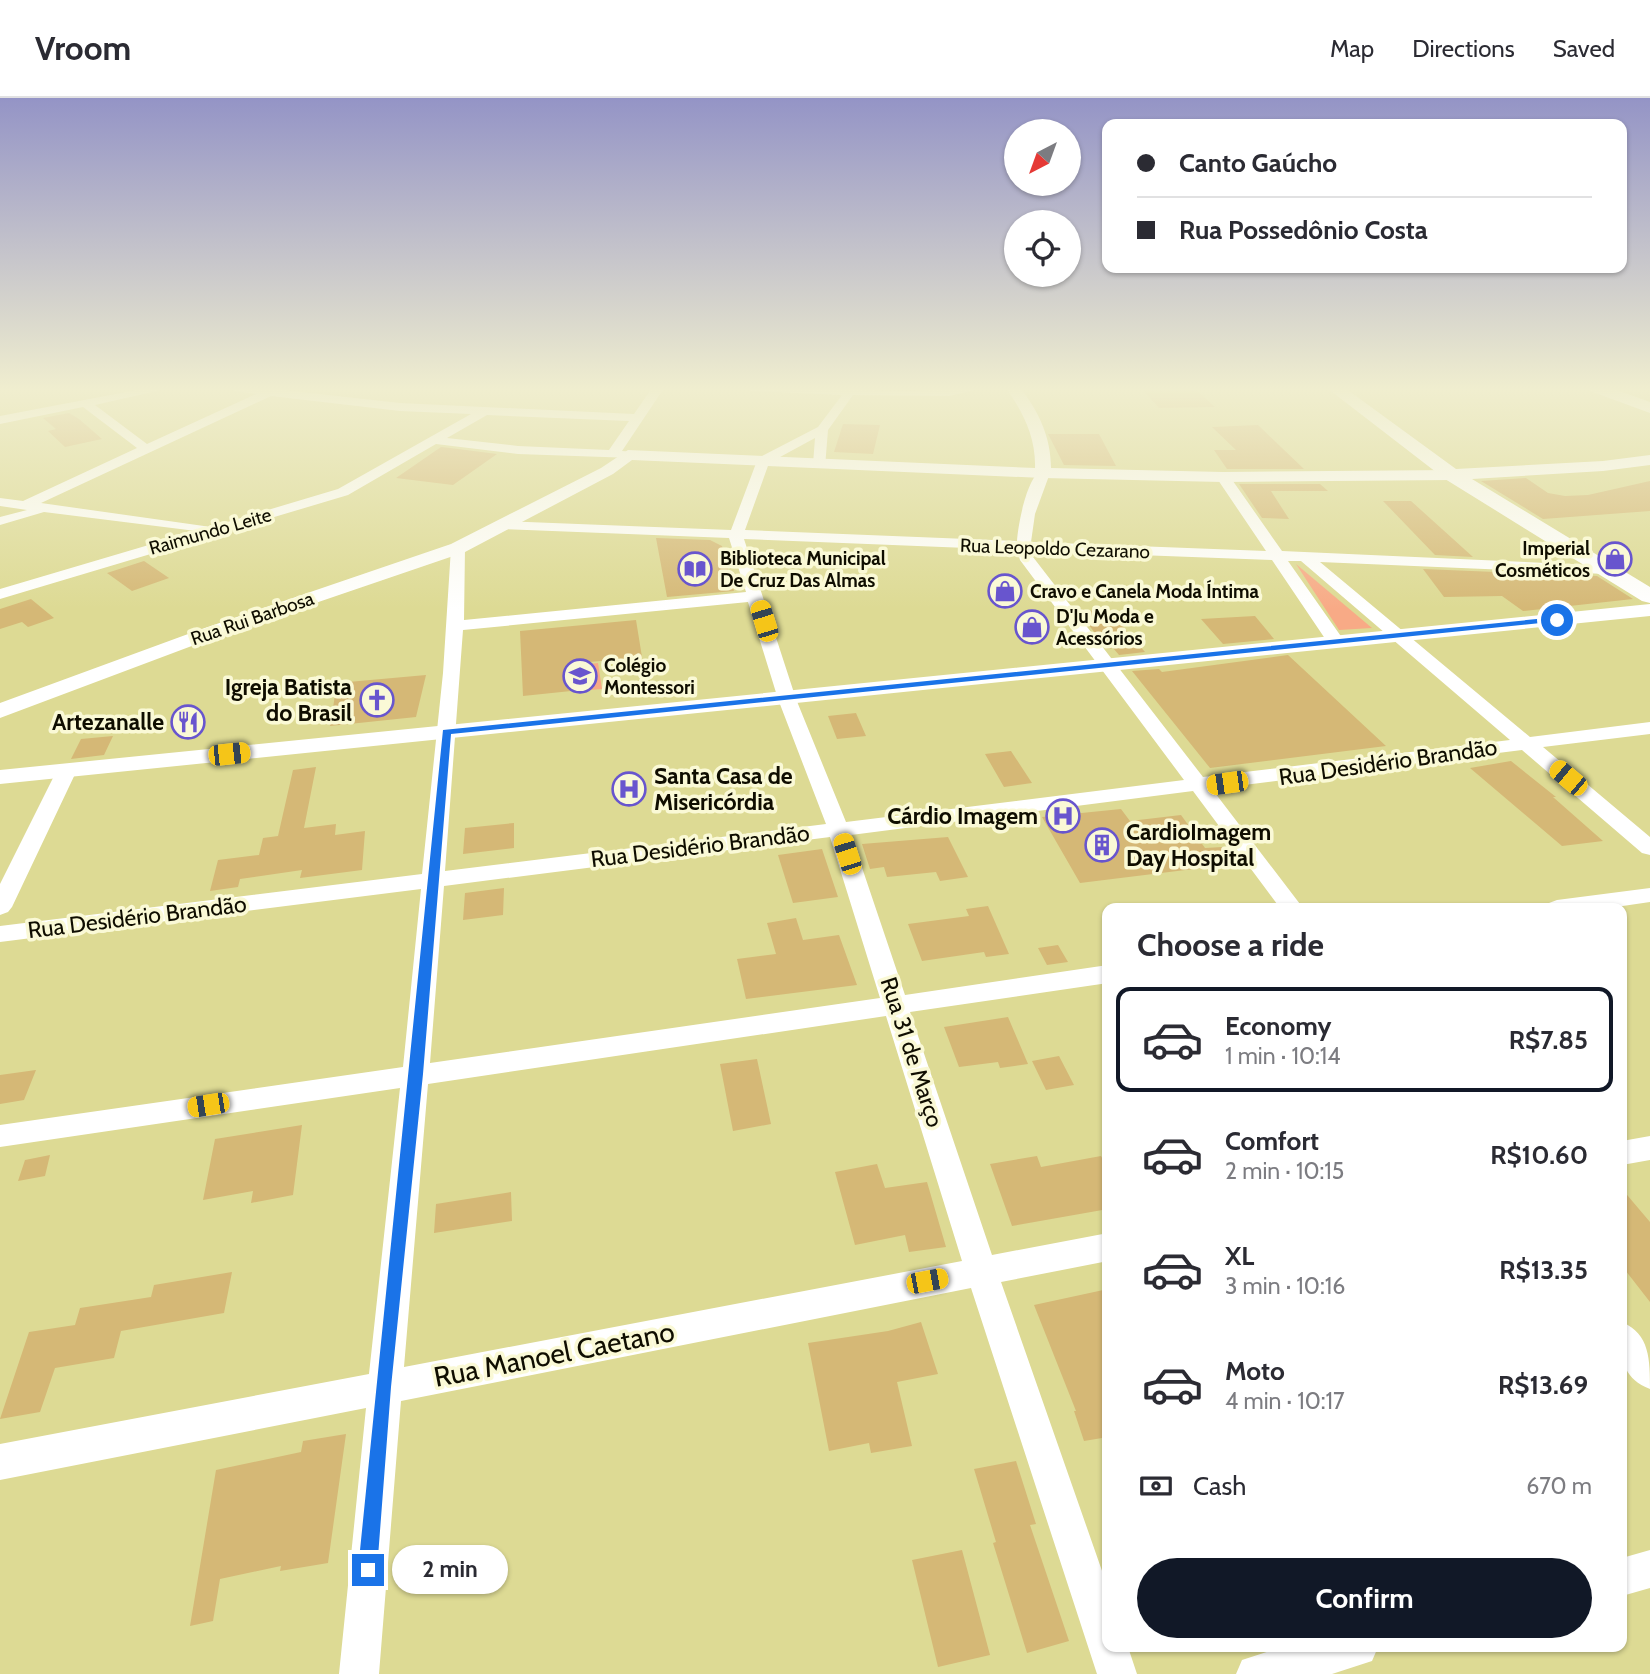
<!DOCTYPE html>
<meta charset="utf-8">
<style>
:root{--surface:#fff;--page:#f7f7f7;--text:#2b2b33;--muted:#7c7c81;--line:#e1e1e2;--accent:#111827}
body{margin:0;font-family:Cabin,sans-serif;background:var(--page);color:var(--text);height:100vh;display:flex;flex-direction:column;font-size:26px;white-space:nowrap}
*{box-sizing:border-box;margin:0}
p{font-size:23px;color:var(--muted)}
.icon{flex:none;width:38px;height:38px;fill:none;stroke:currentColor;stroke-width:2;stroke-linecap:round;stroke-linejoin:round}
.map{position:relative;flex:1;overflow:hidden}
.side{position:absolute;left:1102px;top:805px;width:525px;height:749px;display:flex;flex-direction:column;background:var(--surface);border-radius:14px;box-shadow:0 2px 5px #0004}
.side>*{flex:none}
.guide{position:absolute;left:1102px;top:21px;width:525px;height:154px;border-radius:14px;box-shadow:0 2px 5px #0004;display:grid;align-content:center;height:154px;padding:0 35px;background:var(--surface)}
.needle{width:46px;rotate:221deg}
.buttons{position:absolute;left:1004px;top:21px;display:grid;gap:14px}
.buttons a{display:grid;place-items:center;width:77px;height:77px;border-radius:50%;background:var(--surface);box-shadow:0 2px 5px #0004;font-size:35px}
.end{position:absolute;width:32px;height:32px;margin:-16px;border:9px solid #1a73e8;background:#fff;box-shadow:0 0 0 4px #fff}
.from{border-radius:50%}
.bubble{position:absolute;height:49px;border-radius:24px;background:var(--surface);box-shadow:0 2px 5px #0004;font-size:23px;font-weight:700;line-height:49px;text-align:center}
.car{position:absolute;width:21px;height:42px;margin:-21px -10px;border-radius:9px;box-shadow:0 0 5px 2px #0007;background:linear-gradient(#f5c518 24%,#345 0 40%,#f5c518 0 76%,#345 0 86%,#f5c518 0)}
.guide b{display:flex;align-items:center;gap:24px;height:66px;font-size:26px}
.guide b+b{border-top:2px solid var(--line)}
.guide i{width:18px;height:18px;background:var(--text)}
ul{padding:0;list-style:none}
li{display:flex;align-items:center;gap:21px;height:105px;margin:0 14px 10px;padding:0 21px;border:4px solid transparent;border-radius:14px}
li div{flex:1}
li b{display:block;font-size:26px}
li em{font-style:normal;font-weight:700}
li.current{border-color:var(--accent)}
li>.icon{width:63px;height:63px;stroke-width:1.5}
h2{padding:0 35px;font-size:32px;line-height:84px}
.pay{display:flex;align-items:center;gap:18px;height:77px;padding:0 35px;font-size:26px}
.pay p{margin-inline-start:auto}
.primary-button{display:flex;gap:14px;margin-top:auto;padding:14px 35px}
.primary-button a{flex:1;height:80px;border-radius:42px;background:var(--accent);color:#fff;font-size:28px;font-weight:700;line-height:80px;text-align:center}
header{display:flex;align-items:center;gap:42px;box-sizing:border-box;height:98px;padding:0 35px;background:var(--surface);border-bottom:2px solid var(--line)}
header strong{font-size:33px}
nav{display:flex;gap:38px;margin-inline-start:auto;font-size:24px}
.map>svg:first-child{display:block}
.green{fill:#f8aa86}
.building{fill:#d5b876}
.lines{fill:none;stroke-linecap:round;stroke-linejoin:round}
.minor{fill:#fff;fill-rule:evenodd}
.tertiary{fill:#fff;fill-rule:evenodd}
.secondary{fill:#fff;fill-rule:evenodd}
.route{fill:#1a73e8}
.labels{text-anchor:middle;stroke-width:7;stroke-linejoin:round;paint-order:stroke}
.far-street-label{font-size:19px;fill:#0f0d00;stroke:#faf9d6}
.far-poi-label{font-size:19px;font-weight:bold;fill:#0f0d00;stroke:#faf9d6;text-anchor:start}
.poi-label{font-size:23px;font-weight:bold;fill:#0f0d00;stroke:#faf9d6;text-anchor:end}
.street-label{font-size:23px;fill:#0f0d00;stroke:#faf9d6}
.near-street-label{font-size:28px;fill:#0f0d00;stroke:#faf9d6}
</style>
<header>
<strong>Vroom</strong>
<nav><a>Map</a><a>Directions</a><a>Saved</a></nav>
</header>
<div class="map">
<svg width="1650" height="1576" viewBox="0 0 1650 1576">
<rect width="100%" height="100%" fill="#ddda94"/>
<path class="green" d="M1296 466 1372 530 1339 532Z
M598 565 602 591 576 593 573 568Z"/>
<path class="building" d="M1194 290 1215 309 1159 310 1142 291Z
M69 315 79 321 102 341 65 349 48 333 56 331 43 320Z
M843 326 880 327 873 356 834 354Z
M1258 327 1304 371H1227L1214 352H1236L1212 329Z
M1048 336H1099L1116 368 1064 367Z
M441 349 450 350 497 356 453 387 396 380Z
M1526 380 1548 395 1565 398 1588 397 1650 383V413L1543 421 1481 383Z
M1239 386H1320L1328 393H1271L1289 421 1262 420Z
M1383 403H1411L1473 459 1435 457Z
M656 440 710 442 722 448 734 493 667 499Z
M144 463 169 480 132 493 107 475Z
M1423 471 1597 478 1633 501 1523 513 1502 498 1444 499Z
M31 501 54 520 28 529 22 524 0 531V511Z
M1108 511 1145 554 1119 557 1113 550 1107 551 1079 514Z
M1255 518 1274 541 1223 546 1201 521Z
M636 522 642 559 569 566 571 593 523 598 520 533Z
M1288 557 1386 648 1210 670 1132 573 1159 571 1162 574Z
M426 577 416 619 330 628 337 585Z
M856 615 866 638 837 641 828 618Z
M113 638 104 657 71 661 81 641Z
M1011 653 1032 685 1004 689 985 656Z
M1511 663 1556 699H1553L1603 743 1562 748 1470 670Z
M316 669 304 730 336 726 335 737 365 733 362 772 300 780 302 772 240 781 238 789 210 793 218 762 259 757 263 740 278 738 293 672Z
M1121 711 1130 723 1181 717 1205 750 1222 749 1234 766 1080 785 1042 719Z
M514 725V750L463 756 465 730Z
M948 739 968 779 940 783 936 774 887 779 884 769 870 771 862 746Z
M822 751 838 799 793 805 778 757Z
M504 790 503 817 463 822 465 795Z
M988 808 1009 856 986 859 984 854 922 863 908 826 969 818 966 811Z
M796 820 803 842 839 837 857 887 746 901 737 861 776 856 767 825Z
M1058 847 1068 864 1047 867 1038 850Z
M1008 919 1028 966 1000 970 998 964 959 969 944 929Z
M1059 958 1074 987 1046 992 1032 963Z
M757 961 771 1026 733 1033 720 966Z
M36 972 24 1002 0 1006V977Z
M302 1027 293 1097 251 1105 253 1093 203 1102 215 1041Z
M50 1057 45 1078 18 1083 25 1062Z
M1037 1058 1041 1069 1101 1058 1108 1071V1111L1012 1128 990 1066Z
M877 1066 885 1090 927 1084 946 1149 909 1154 905 1137 855 1147 835 1074Z
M1622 1091 1650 1124V1204L1622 1168Z
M511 1094 512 1123 434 1135 436 1106Z
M232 1174 224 1215 121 1233 114 1260 55 1270 40 1314 0 1321 29 1234 75 1227 80 1210 151 1199 154 1187Z
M1108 1191V1339L1084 1343 1074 1313H1076L1034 1207Z
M921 1224 938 1276 897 1284 912 1348 871 1355 869 1345 829 1353 808 1245 888 1233Z
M346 1336 328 1465 280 1473 281 1468 220 1481 213 1523 190 1528 216 1372 301 1354 303 1343Z
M1016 1363 1036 1426 1030 1427 1069 1543 1027 1555 993 1445 996 1444 974 1371Z
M962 1452 990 1557 938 1569 912 1462Z"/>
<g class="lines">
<path class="minor" d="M147 290H170L95 307 147 346 256 296 235 293 229 290H265L400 305 634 316 652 290H664L622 353 633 354V360L518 356 436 346 348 397 0 501V491L196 433 44 414 0 427V419L27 412 0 408V400L23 403 137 350 83 309 0 326V318ZM271 298 400 313 471 316 338 391 211 429 41 405ZM487 317 629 323 609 352 518 348 447 340Z
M745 290 909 293 984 290 949 298 853 297 828 332 825 369 820 370 813 366 815 340 769 365 745 432 1017 443C1018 427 1027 377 1043 371L1050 375 1035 416 1031 444 1266 453 1216 379 1223 375 1228 376 1282 453 1611 468 1614 471 1611 474 1606 476 1320 464 1530 639 1650 624V636L1543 649 1650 739V757L1642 755 1522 652 1212 691 1303 810H1280L1193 693 851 737 905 897 1108 867V885L910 914 992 1157 1108 1135V1163L1001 1184 1108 1490V1549H1128L1137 1576H1097L971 1190 401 1303 379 1576H339L366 1310 0 1382V1346L369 1276 400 990 0 1049V1027L403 969 421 791 0 844V828L422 776 443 575 451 450 458 446 465 450 464 522 746 494 729 440 504 431 497 427 504 423 731 432 758 360 818 329 842 297 751 293ZM744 441 1017 452 1020 462 1184 682 846 724 796 601ZM1032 453 1272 462 1330 548H1342L1345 544 1288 463H1301L1510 642 1203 679 1033 459ZM748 504 778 601 826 726 445 773 463 532ZM830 739 880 900 430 965 444 788ZM886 918 962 1163 404 1269 428 986Z
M67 666 74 668 77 672 12 809 8 814 0 817V786L57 672 60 668Z
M1650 790V804L1609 810H1545L1549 805 1557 802Z
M1650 1038V1062L1622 1067V1043Z
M1622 1224C1650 1236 1650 1262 1650 1291 1617 1278 1622 1253 1622 1224Z
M1650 1452V1490L1622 1498V1460Z
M1282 1549H1378L1372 1563 1332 1576H1236L1242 1562Z"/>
<path class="tertiary" d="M1006 290H1020C1039 313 1051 340 1051 370L1223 374 1452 372 1460 377 1452 382 1223 384 1043 380 632 362 613 376 465 454 213 540 0 620V605L199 532 451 446 601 370 628 352 1035 370C1036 339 1023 314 1006 290Z
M1650 506V518L0 686V672Z"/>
<path class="secondary" d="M1327 290H1345L1456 371 1603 363 1650 357V367L1603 373 1472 381 1650 489V505L1642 503 1445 381Z
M1588 290H1611L1650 304V315L1590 293Z"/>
</g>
<linearGradient id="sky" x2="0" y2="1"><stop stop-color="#9494c6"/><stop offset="0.57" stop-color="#f0eecf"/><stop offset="1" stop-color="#f0eecf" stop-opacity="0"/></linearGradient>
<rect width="1650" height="511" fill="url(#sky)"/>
<path class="route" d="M1557 519 1560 523 451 636 423 976 391 1289 377 1472 374 1478 368 1481 361 1478 358 1472 443 632Z"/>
<defs>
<symbol id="shop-ring" viewBox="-11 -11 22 22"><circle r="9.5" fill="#faf9d6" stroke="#6855ce" stroke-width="1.5"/><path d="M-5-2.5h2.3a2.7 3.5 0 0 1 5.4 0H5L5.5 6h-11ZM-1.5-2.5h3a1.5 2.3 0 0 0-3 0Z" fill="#6855ce"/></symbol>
<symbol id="library-ring" viewBox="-11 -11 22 22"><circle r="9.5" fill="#faf9d6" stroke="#6855ce" stroke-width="1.5"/><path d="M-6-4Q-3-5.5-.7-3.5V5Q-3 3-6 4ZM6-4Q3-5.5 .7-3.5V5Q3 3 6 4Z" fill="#6855ce"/></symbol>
<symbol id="school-ring" viewBox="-11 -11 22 22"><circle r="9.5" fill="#faf9d6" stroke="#6855ce" stroke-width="1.5"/><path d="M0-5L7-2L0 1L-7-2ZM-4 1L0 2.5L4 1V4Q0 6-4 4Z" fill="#6855ce"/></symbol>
<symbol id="church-ring" viewBox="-11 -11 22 22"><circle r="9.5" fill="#faf9d6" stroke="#6855ce" stroke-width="1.5"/><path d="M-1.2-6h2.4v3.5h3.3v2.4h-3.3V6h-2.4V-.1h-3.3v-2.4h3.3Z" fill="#6855ce"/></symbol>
<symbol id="restaurant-ring" viewBox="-11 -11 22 22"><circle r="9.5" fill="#faf9d6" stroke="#6855ce" stroke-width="1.5"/><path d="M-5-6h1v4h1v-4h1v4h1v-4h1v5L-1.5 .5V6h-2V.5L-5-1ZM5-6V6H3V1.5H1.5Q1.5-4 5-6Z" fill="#6855ce"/></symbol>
<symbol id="hospital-ring" viewBox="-11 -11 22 22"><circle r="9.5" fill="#faf9d6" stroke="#6855ce" stroke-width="1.5"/><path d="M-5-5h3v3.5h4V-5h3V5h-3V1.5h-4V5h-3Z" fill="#6855ce"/></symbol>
<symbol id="building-ring" viewBox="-11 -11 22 22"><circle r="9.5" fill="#faf9d6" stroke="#6855ce" stroke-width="1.5"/><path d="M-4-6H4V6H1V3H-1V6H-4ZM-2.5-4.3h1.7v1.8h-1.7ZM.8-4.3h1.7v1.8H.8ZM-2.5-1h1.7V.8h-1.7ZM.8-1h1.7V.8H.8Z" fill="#6855ce"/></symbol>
</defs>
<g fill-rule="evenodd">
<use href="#shop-ring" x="1596" y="442" width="38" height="38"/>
<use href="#library-ring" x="676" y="452" width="38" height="38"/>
<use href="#shop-ring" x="986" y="474" width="38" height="38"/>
<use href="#shop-ring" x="1013" y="510" width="38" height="38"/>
<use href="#school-ring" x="561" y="559" width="38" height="38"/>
<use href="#church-ring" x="358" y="583" width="38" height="38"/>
<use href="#restaurant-ring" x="169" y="605" width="38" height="38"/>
<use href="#hospital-ring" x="610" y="672" width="38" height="38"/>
<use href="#hospital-ring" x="1044" y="699" width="38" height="38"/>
<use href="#building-ring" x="1083" y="728" width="38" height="38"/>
</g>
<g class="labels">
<g class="far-street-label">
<text transform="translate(210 433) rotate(-16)" y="7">Raimundo Leite</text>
<text transform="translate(1055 450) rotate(2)" y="7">Rua Leopoldo Cezarano</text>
<text transform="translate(252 520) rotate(-19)" y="7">Rua Rui Barbosa</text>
</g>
<g class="far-poi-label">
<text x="1590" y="457" text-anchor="end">Imperial<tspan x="1590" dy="22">Cosméticos</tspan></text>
<text x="720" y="467">Biblioteca Municipal<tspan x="720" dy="22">De Cruz Das Almas</tspan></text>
<text x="1030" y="500">Cravo e Canela Moda Íntima</text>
<text x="1056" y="525">D'Ju Moda e<tspan x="1056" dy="22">Acessórios</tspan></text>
<text x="604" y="574">Colégio<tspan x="604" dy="22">Montessori</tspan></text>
</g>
<g class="poi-label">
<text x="352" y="597">Igreja Batista<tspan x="352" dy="26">do Brasil</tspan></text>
<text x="164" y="632">Artezanalle</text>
<text x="654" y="686" text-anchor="start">Santa Casa de<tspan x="654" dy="26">Misericórdia</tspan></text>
<text x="1038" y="726">Cárdio Imagem</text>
<text x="1126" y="742" text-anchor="start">CardioImagem<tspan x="1126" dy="26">Day Hospital</tspan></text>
</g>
<g class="street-label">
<text transform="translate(1388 664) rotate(-8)" y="8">Rua Desidério Brandão</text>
<text transform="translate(700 748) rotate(-7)" y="8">Rua Desidério Brandão</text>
<text transform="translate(137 819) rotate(-7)" y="8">Rua Desidério Brandão</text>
<text transform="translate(912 954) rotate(72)" y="8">Rua 31 de Março</text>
</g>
<g class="near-street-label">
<text transform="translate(554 1256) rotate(-11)" y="10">Rua Manoel Caetano</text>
</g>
</g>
</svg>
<div class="buttons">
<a><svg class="needle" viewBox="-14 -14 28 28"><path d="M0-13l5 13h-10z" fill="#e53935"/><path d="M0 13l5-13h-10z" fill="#7c7c81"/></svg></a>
<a><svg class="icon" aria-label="locate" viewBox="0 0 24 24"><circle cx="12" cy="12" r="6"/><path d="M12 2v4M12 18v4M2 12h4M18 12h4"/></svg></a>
</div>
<i class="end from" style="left:1557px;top:522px"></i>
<i class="end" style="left:368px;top:1472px"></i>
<div class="bubble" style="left:392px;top:1447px;width:116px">2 min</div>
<i class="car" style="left:764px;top:523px;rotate:343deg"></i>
<i class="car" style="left:229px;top:656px;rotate:84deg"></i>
<i class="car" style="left:1568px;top:680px;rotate:310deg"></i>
<i class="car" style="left:1227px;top:685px;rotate:262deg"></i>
<i class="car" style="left:847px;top:756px;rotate:342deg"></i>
<i class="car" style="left:208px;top:1007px;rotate:261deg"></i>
<i class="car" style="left:927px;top:1183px;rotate:79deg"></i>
<div class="guide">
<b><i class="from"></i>Canto Gaúcho</b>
<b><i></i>Rua Possedônio Costa</b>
</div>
<section class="side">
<h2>Choose a ride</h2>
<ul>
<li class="current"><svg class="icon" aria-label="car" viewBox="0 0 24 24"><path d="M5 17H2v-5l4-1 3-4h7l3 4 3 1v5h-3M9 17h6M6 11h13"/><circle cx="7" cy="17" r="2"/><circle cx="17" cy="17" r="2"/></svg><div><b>Economy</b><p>1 min · 10:14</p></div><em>R$7.85</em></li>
<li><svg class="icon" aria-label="car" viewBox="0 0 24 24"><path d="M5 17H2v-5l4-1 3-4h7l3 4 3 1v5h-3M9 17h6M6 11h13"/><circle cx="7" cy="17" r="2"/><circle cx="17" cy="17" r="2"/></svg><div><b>Comfort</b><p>2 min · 10:15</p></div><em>R$10.60</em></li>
<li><svg class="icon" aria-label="car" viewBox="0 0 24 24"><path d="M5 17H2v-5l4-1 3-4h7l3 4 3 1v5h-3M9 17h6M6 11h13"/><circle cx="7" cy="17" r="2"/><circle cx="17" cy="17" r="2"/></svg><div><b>XL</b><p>3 min · 10:16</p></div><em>R$13.35</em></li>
<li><svg class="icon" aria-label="car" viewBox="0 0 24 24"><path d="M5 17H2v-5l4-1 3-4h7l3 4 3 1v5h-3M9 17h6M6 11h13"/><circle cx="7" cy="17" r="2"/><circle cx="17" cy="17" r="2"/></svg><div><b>Moto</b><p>4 min · 10:17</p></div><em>R$13.69</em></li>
</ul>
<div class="pay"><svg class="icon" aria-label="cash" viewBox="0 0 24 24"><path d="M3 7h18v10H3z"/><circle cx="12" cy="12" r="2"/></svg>Cash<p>670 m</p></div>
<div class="primary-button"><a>Confirm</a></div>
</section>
</div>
